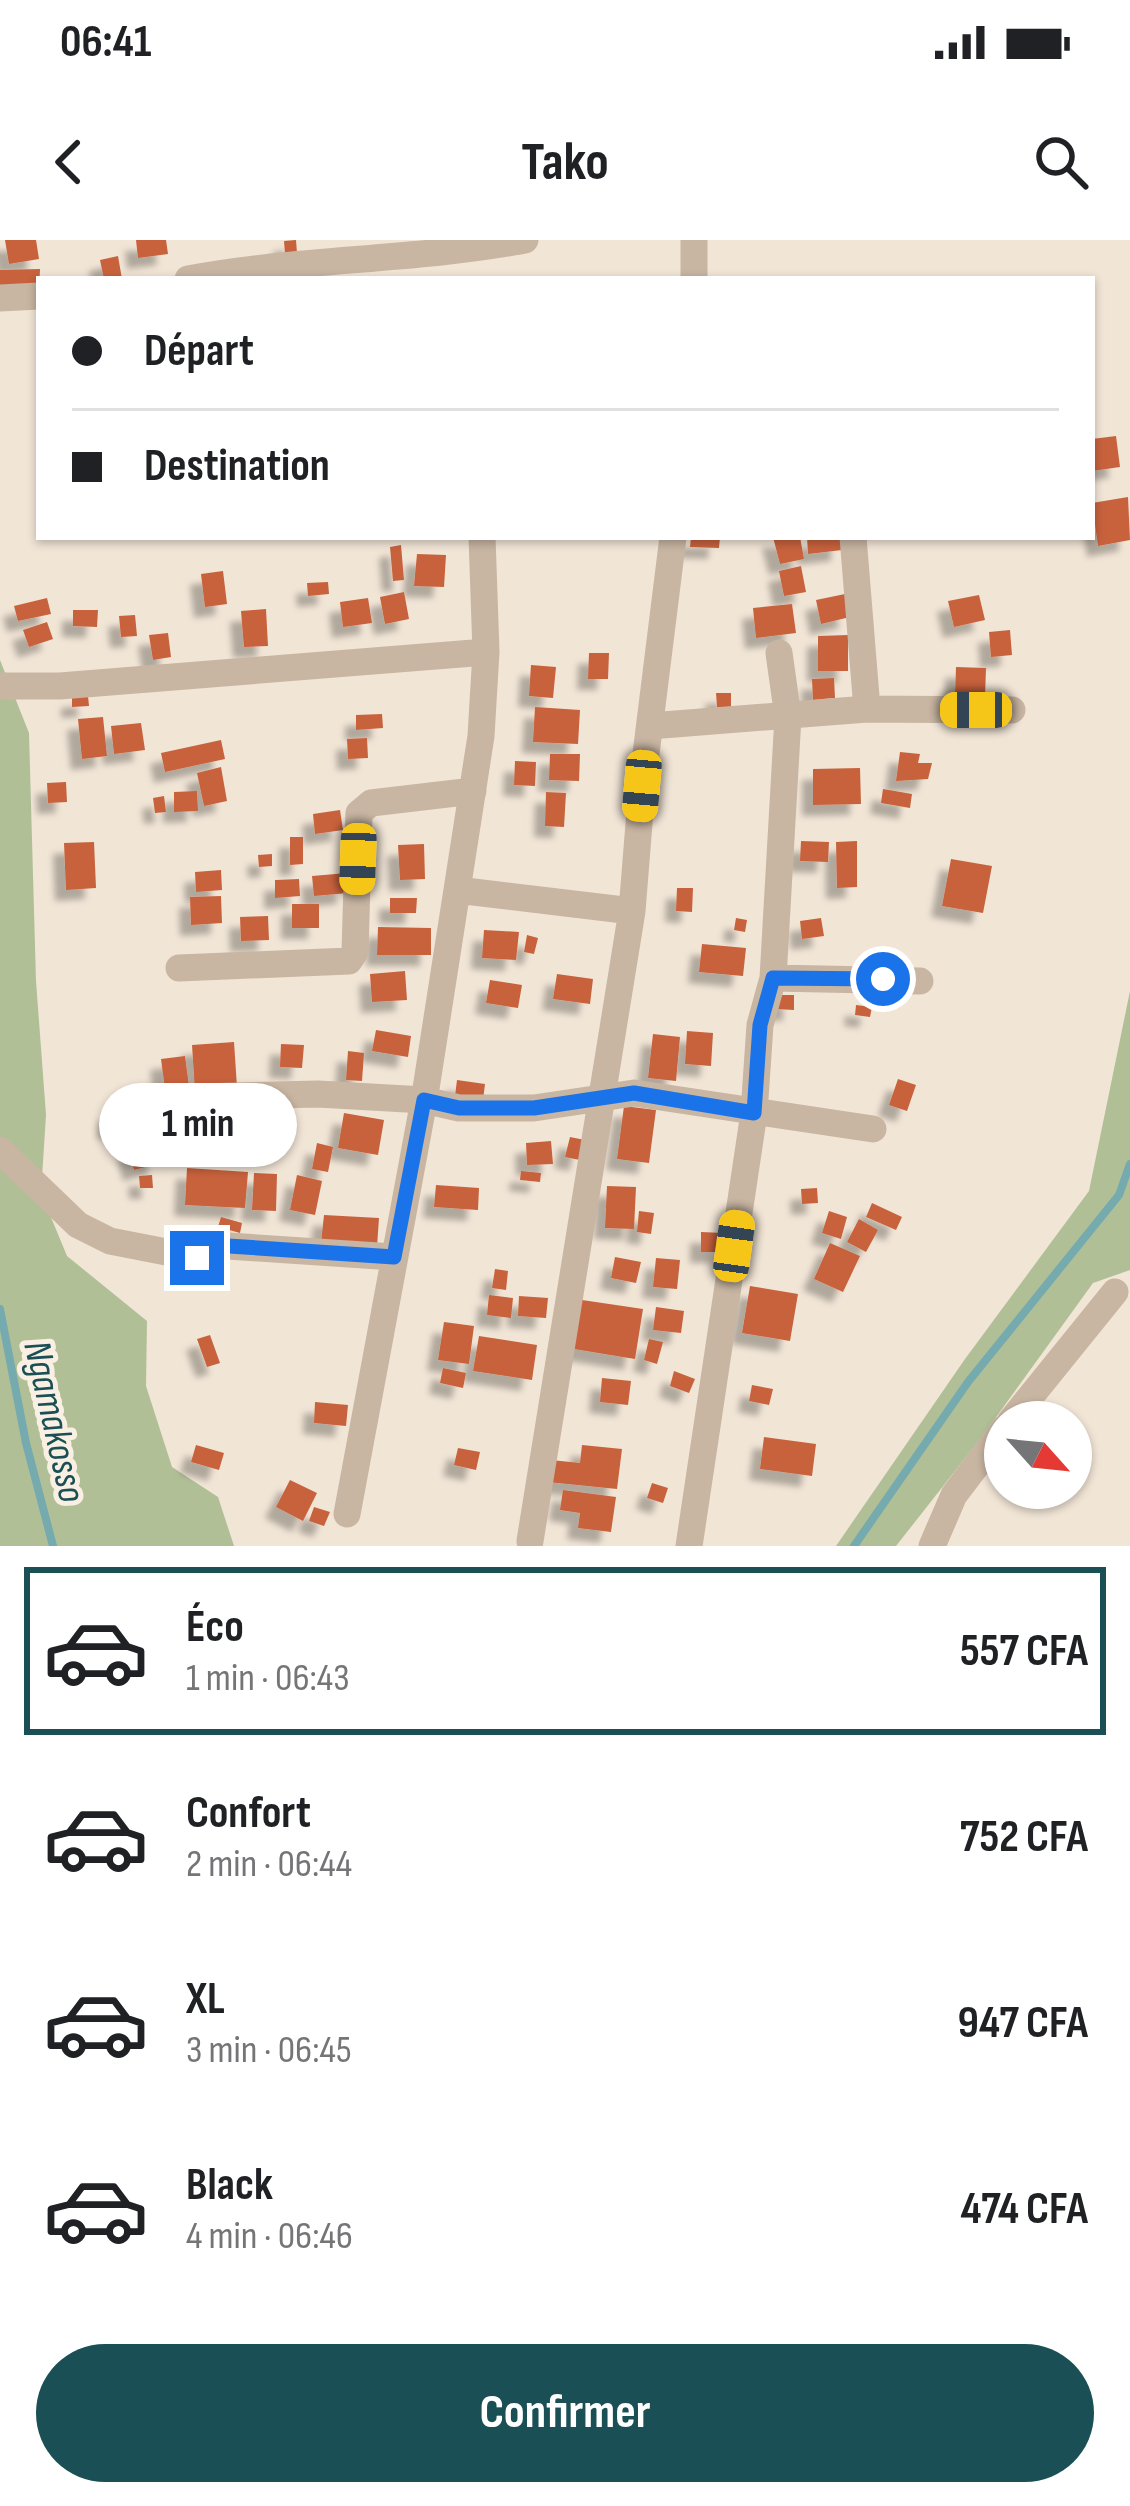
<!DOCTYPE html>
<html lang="fr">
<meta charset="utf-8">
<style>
:root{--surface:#fff;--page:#f2f2f2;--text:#202124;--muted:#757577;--line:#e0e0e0;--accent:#1a4f55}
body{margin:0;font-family:"Sofia Sans Condensed",sans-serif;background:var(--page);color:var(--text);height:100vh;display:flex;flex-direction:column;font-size:45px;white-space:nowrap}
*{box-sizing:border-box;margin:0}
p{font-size:39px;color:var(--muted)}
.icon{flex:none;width:66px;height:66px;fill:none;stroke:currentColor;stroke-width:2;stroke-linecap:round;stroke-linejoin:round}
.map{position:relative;height:1306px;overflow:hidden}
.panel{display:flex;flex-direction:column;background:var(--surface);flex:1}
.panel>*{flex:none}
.top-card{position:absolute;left:36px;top:36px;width:1059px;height:264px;border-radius:0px;box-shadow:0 3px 9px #0004;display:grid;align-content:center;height:264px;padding:0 36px;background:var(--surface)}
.needle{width:78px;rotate:117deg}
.controls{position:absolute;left:984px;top:1161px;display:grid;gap:24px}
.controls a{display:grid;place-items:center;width:108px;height:108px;border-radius:50%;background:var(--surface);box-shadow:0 3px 9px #0004;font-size:60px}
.end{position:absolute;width:54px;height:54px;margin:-27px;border:15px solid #1a73e8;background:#fff;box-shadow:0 0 0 6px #fff}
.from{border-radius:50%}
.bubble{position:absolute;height:84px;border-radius:42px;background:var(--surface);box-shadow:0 3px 9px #0004;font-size:39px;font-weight:700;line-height:84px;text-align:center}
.car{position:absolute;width:36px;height:72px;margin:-36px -18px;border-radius:15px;box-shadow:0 0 9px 3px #0007;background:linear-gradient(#f5c518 24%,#345 0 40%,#f5c518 0 76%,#345 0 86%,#f5c518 0)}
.top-card b{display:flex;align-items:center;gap:42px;height:114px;font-size:45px}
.top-card b+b{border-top:3px solid var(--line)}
.top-card i{width:30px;height:30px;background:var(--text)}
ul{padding:21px 0 0;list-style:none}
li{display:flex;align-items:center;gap:36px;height:168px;margin:0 24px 18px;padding:0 12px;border:6px solid transparent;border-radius:0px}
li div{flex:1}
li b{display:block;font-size:45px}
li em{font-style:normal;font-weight:700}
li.on{border-color:var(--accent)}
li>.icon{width:108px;height:108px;stroke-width:1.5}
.primary-button{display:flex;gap:24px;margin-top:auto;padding:24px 36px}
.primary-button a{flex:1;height:138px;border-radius:72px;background:var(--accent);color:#fff;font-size:48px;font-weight:700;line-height:138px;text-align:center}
.status{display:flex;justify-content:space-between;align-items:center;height:84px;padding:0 60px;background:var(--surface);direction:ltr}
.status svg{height:33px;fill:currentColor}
header{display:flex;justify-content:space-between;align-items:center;height:156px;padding:0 36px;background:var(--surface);font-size:54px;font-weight:700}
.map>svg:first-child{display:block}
.green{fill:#b0bf96}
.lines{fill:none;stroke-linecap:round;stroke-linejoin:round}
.stream{stroke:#75aaae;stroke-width:8}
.building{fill:#c8623d;filter:url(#shadow)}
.street{stroke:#c8b5a2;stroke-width:27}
.route{stroke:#1a73e8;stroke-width:15}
.labels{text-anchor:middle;stroke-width:10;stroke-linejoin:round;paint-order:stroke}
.water-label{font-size:39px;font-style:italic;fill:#1a4f55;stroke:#f9efe2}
</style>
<div class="status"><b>06:41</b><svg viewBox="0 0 49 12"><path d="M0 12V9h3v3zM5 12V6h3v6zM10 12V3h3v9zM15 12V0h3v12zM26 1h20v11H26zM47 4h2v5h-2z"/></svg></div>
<header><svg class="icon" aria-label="back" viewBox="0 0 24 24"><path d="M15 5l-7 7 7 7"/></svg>Tako<svg class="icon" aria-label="search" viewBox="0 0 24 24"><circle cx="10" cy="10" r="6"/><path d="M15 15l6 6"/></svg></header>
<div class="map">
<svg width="1130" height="1306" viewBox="0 0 1130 1306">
<defs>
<filter id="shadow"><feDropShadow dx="-11" dy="11" stdDeviation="3" flood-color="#0004"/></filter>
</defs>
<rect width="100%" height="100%" fill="#f1e5d6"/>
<path class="green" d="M0 420 29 493 36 741 46 875 41 953 67 1016 147 1081 146 1146 172 1227 218 1257 234 1306H0Z
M1130 751V1030L1093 1043 981 1198 896 1306H836L965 1119 1089 951Z"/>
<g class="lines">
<path class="stream" d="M0 1069 26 1203 53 1306
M854 1306 968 1142 1119 955 1130 924"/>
</g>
<path class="building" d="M5 0H36L39 19 9 24Z
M136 0H166L168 14 138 18Z
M296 0 297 13 285 14 284 1Z
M118 16 122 39H104L100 20Z
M40 29 39 51 0 52V30Z
M1116 196 1120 227 1092 231V199Z
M1128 257 1130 300 1098 306 1092 263Z
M691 297H720L719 308 690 307Z
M773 297H800L804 319 780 324Z
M807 297H842V310L808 314Z
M401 305 404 340 393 341 390 307Z
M417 314 446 315 444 347 414 346Z
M801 326 806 352 784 356 779 331Z
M223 331 227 364 205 367 201 334Z
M328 342 329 354 308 356 307 343Z
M404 352 409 379 385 384 380 357Z
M845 354 850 377 821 384 816 360Z
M979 355 985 380 954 387 948 361Z
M47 358 51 374 18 381 14 366Z
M368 358 372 383 343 387 340 362Z
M792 364 796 393 756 398 753 368Z
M266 369 268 406 244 407 241 371Z
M73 370H98L97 387 73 386Z
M135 375 137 396 121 397 119 376Z
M47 382 53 399 29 407 23 390Z
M1010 390 1012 415 991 417 989 392Z
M168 393 171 417 153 420 149 395Z
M848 395V431H818V396Z
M589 413H609L608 439H588Z
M531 425 556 427 553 458 529 456Z
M956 427 986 428 985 457 955 456Z
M834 438 835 458 813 460 812 439Z
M716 453H731V467H717Z
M88 456 89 466 72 467V457Z
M535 467 580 470 578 504 533 502Z
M382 474 383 488 356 490V475Z
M103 477 107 516 82 519 78 479Z
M141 483 145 510 114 514 111 486Z
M367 498 368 518 348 519 347 499Z
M221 500 225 519 165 532 161 513Z
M900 512 920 514 918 523H932L928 539 896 541Z
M550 514H580L579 541 549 540Z
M515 521 536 522 535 546 514 545Z
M221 527 227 561 204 566 197 533Z
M860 528 861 564 813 565V529Z
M66 542 67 562 48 563 47 543Z
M883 549 912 554 910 568 881 563Z
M197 551 198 571 174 572V552Z
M546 552 566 553 564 587 545 586Z
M164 556 166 572 155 573 153 558Z
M340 570 343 590 315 594 313 574Z
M290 597H303V624L290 625Z
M801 601 829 602 828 622 800 621Z
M857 601V647L837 648 836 602Z
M94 602 96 648 66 650 64 603Z
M424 604 425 639 400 640 398 605Z
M272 614V626L259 627 258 615Z
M951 619 992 626 983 673 942 666Z
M221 630 222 650 196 652 195 632Z
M347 633 348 653 314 656 312 636Z
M299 639 300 656 275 658V640Z
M677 648H693L692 672 676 671Z
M221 656 222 683 191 685 190 657Z
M390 658H417L416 673H390Z
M292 664H319V688H292Z
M268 676 269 700 241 701 240 677Z
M736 678 747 680 745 692 734 690Z
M821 678 824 696 802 699 800 681Z
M378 687 431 688V715H377Z
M484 690 519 692 516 720 482 718Z
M527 695 538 698 534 714 524 712Z
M702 704 746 708 743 736 699 732Z
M405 731 407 760 372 762 370 734Z
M557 734 593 739 590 764 553 759Z
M490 740 522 745 518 768 486 763Z
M775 755H794V770L775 769Z
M856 765 872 767 870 777 855 775Z
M376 790 411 796 408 817 372 811Z
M687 791 713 793 711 826 685 824Z
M653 794 680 797 676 841 648 838Z
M234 802 237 847 195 851 192 805Z
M281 804 304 805 302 828 280 827Z
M348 811 364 813 362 841 346 840Z
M185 816 189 846 165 849 161 819Z
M898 839 916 845 907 871 889 865Z
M457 840 485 844 483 860 455 856Z
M624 866 656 870 649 923 617 919Z
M165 869V881L147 882V870Z
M109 871H135V889L108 888Z
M344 873 384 880 378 915 338 908Z
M570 897 585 900 580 920 565 917Z
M551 901 553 924 527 925 526 903Z
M154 902 160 923 134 930 128 909Z
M317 903 333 907 328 932 312 929Z
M187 928 248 932 245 968 185 965Z
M521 931 541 933 540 942 520 940Z
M254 933 277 934 276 971 252 970Z
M152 935 153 948H140L139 936Z
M297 935 322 941 315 975 290 970Z
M436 945 479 948 478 970 434 967Z
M607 946 636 947 634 989 605 988Z
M817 948 818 963 802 964 801 949Z
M872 963 902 977 896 990 866 977Z
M639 971 654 973 651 994 637 992Z
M829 971 847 977 841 999 822 993Z
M324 975 379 978 377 1007 321 1003Z
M221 977 242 983 240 993 218 987Z
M859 979 878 990 866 1012 847 1002Z
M701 992 723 993 722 1012H701Z
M830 1003 860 1016 843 1052 814 1039Z
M615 1017 641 1022 636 1043 611 1038Z
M656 1018 680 1020 677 1049 653 1047Z
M495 1029 508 1031 506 1050 492 1048Z
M750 1046 798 1054 790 1101 742 1093Z
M489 1055 513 1058 511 1078 487 1075Z
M519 1056 548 1058 546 1078 518 1076Z
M582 1060 643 1069 635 1119 574 1109Z
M656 1067 684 1071 681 1093 653 1090Z
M444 1082 474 1086 469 1124 438 1120Z
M210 1095 220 1123 207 1127 197 1099Z
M479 1096 537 1105 532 1140 473 1131Z
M649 1099 663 1102 657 1124 644 1120Z
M443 1128 466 1133 463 1148 440 1143Z
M674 1131 695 1139 689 1153 670 1146Z
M602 1138 631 1141 628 1165 600 1162Z
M752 1145 773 1149 769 1165 749 1161Z
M315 1162 348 1165 346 1186 314 1183Z
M764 1197 816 1204 812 1236 760 1229Z
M196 1205 224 1213 219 1230 191 1222Z
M582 1205 622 1209 617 1249 548 1242 551 1220 580 1223Z
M458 1208 480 1212 476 1230 454 1225Z
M290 1240 317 1253 303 1281 276 1267Z
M652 1243 668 1248 663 1263 647 1258Z
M563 1250 616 1257 611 1292 578 1288 580 1273 560 1270Z
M314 1267 330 1272 324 1286 309 1281Z"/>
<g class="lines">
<path class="street" d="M694 0V39
M188 39C299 18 413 21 525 0
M0 58 39 56
M853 297 867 469
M0 446H60L486 412
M650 486 867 469 1012 470
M457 650 632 671
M179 728 349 721 355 712 359 573 371 563 473 551
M773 738 920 741
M158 858 318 854 424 860 459 868H534L634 853 873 889
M0 910 78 985 110 1001 197 1018 213 1005 394 1017
M1010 1182 1115 1052
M347 1274 425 855 481 496 486 412 482 297
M530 1301 632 671 642 546 673 297
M689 1306 754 873 760 785 773 738 788 477 779 413
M932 1306 954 1255 1005 1188"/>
</g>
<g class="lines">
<path class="route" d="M197 1018 213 1005 394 1017 424 860 459 868H534L634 853 754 873 760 785 773 738 883 739"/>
</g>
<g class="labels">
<g class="water-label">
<text transform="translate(56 1181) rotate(77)" y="14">Ngamakosso</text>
</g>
</g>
</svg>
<div class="controls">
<a><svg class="needle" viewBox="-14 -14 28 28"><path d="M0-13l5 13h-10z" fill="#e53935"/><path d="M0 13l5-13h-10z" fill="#757577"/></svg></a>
</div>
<i class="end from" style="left:883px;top:739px"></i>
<i class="end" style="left:197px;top:1018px"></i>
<div class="bubble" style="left:99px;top:843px;width:198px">1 min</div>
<i class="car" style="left:976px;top:470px;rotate:270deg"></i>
<i class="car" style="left:642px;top:546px;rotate:185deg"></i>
<i class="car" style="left:358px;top:619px;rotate:182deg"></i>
<i class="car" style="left:734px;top:1006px;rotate:8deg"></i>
<div class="top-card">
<b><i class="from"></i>Départ</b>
<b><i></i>Destination</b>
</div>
</div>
<section class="panel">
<ul>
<li class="on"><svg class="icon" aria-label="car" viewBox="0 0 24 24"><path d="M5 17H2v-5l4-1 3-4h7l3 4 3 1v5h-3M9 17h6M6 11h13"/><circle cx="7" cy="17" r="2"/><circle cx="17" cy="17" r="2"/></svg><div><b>Éco</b><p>1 min · 06:43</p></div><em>557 CFA</em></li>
<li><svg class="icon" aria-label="car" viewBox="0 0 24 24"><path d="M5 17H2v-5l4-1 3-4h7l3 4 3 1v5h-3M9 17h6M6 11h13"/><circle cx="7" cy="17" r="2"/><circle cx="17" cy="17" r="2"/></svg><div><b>Confort</b><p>2 min · 06:44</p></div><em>752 CFA</em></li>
<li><svg class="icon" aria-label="car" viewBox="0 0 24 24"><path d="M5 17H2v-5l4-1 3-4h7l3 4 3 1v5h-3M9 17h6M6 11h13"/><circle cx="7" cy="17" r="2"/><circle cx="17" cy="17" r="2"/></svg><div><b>XL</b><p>3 min · 06:45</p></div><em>947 CFA</em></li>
<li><svg class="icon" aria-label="car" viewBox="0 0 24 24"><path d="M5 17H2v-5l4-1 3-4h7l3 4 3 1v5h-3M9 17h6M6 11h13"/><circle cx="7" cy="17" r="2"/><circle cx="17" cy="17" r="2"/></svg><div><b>Black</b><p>4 min · 06:46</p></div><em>474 CFA</em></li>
</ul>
<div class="primary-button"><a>Confirmer</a></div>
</section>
